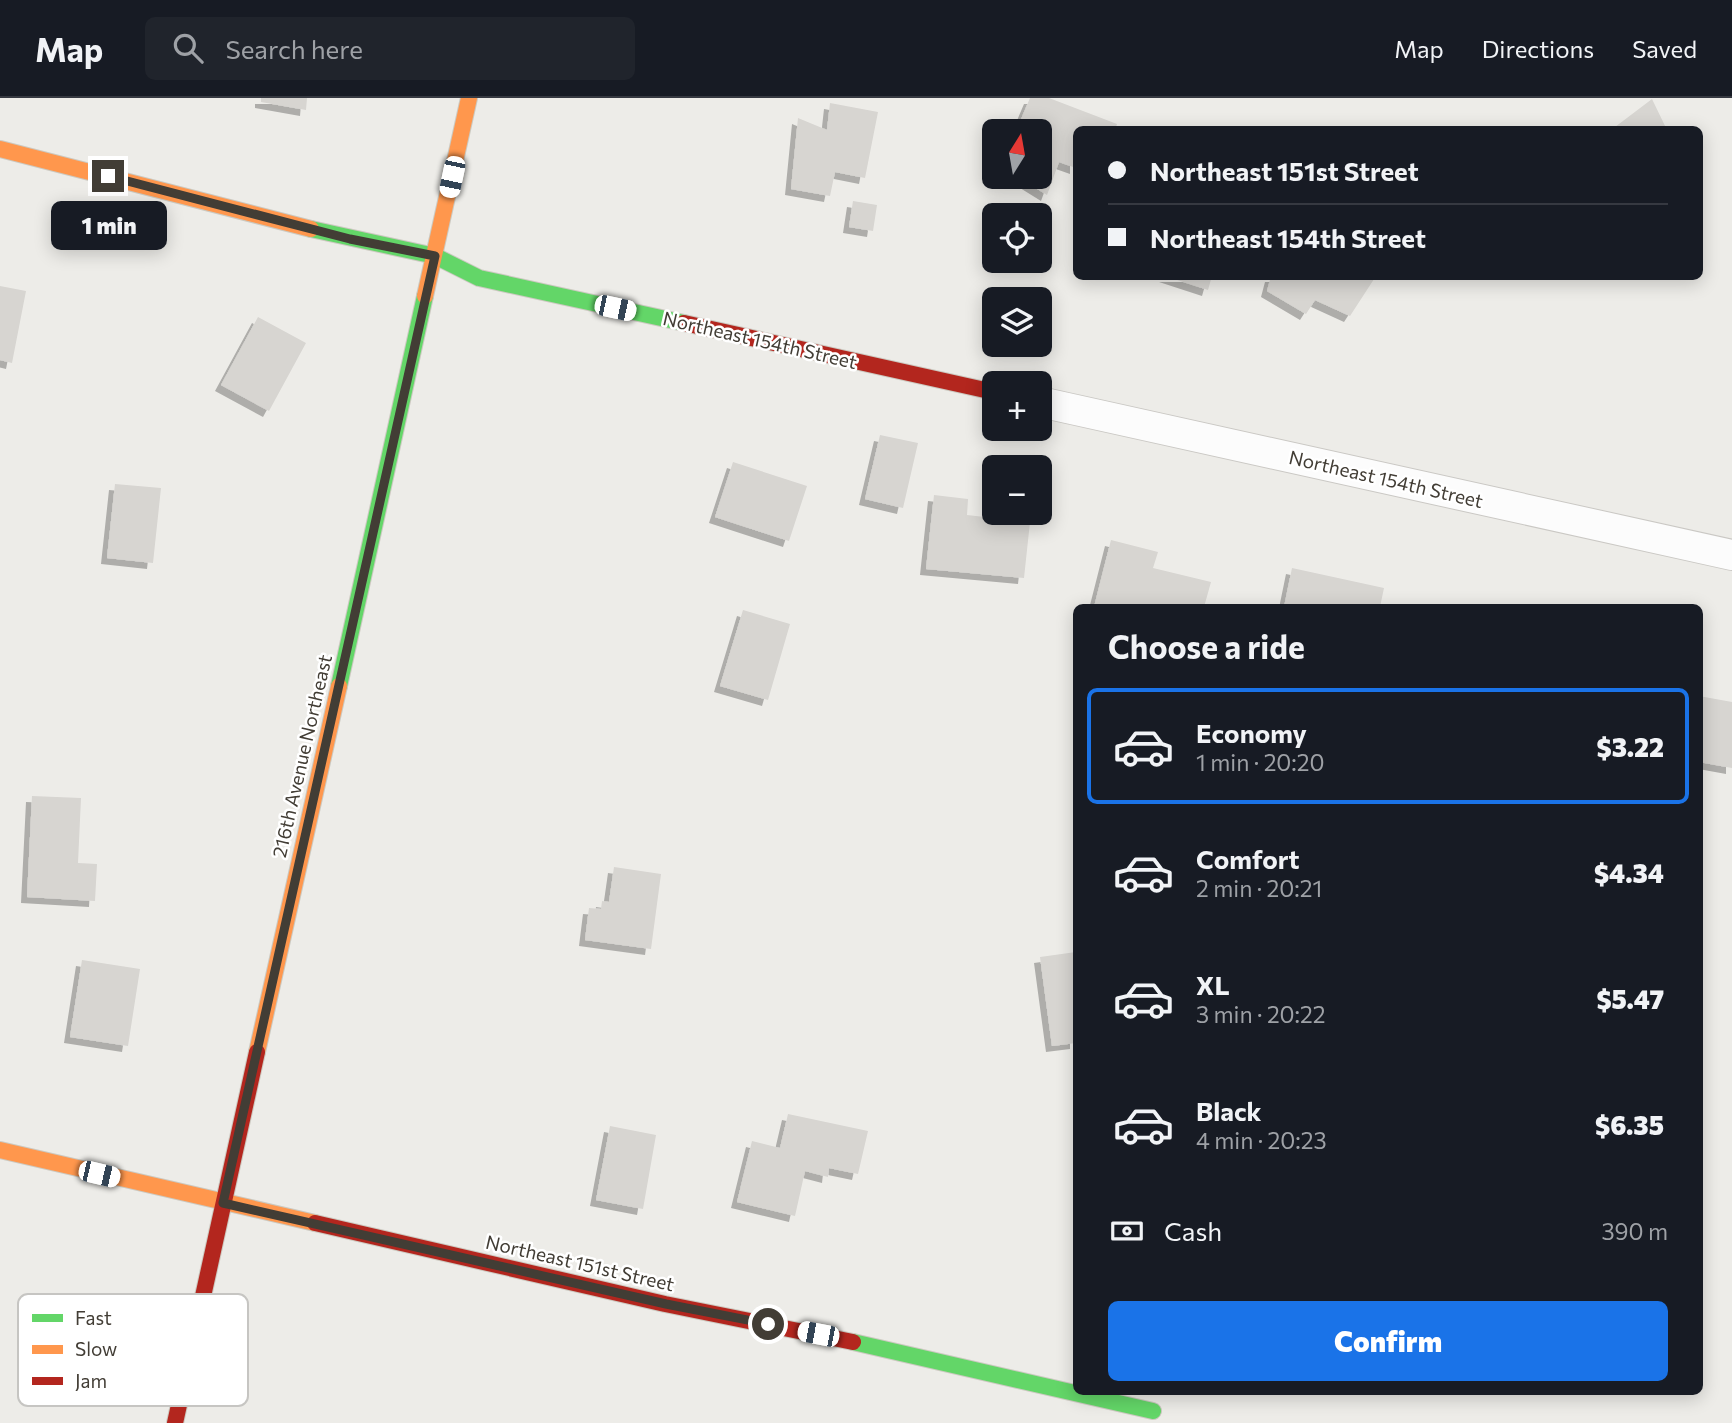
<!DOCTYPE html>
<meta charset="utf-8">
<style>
:root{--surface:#171b24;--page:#20242c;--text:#f1f3f6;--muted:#9ea1a6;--line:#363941;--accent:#1a73e8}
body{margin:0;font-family:Commissioner,sans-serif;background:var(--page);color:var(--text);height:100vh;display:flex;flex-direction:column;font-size:26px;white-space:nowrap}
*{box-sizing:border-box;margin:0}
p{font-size:23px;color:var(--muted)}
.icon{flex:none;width:38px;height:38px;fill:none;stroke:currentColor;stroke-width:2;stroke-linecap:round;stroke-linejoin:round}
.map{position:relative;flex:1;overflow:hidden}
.sheet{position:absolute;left:1073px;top:506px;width:630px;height:791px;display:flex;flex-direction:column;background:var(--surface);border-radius:10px;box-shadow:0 4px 18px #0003}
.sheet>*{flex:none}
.banner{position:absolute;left:1073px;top:28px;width:630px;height:154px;border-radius:10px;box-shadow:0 4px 18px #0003;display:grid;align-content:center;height:154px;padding:0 35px;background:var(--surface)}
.needle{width:46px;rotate:11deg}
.controls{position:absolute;left:982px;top:21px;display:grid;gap:14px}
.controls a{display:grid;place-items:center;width:70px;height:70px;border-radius:10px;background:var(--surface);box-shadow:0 4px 18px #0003;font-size:35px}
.end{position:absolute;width:32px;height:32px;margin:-16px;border:9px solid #423d35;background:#fff;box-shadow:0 0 0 4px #fff}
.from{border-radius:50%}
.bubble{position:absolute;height:49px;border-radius:10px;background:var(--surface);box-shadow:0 4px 18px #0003;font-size:23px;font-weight:800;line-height:49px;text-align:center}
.car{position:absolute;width:21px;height:42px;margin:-21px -10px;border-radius:9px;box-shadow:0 0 5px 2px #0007;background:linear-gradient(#fff 24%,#345 0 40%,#fff 0 76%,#345 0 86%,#fff 0)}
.banner b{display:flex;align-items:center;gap:24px;height:66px;font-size:26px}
.banner b+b{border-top:2px solid var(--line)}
.banner i{width:18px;height:18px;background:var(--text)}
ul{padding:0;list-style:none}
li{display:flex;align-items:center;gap:21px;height:116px;margin:0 14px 10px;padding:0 21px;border:4px solid transparent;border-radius:10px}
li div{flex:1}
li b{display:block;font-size:26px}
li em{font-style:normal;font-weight:800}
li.active{border-color:var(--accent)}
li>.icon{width:63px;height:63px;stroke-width:1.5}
h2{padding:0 35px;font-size:32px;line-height:84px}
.pay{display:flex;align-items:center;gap:18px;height:77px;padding:0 35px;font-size:26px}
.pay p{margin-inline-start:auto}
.button{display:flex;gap:14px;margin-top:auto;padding:14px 35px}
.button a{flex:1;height:80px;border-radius:10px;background:var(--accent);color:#fff;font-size:28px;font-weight:800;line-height:80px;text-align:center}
header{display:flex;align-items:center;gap:42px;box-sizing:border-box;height:98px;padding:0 35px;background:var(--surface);border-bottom:2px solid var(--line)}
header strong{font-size:33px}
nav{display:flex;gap:38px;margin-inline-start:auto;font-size:24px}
.search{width:490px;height:63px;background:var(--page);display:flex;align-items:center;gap:18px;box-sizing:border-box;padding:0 24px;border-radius:10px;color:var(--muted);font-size:26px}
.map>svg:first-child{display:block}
.building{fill:#d7d5d1;filter:url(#shadow)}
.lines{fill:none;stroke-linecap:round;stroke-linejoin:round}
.street-casing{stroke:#cac8c4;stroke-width:32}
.fast-casing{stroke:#ccc9c0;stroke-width:18}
.slow-casing{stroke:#ccc9c0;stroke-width:18}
.jam-casing{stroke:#ccc9c0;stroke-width:18}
.street{stroke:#fcfcfc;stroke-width:30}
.fast{stroke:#63d668;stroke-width:16}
.slow{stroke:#ff974d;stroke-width:16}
.jam{stroke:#b3261e;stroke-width:16}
.route{stroke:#423d35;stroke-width:9}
.labels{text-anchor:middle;stroke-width:5;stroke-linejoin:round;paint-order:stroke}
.street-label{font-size:19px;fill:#423d35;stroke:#fff}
.key{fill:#fff;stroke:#c6c5c2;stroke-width:2}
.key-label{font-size:19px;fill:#423d35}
</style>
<header>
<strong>Map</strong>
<div class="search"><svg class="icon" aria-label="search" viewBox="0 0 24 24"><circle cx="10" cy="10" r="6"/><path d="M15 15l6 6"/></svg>Search here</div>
<nav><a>Map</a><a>Directions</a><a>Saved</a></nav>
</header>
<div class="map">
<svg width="1732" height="1325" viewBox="0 0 1732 1325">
<defs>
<filter id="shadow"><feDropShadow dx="-6" dy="6" stdDeviation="0" flood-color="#0004"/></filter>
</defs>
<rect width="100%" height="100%" fill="#edece8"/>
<path class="building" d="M261 0H307L306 12 261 4Z
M1030 0H1049L1117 26 1115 32H1076V70L1059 64 1047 97 1018 79H1040V33H1016Z
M1652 1 1667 32H1617L1615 29Z
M830 5 878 14 865 80 835 74 830 98 791 91 798 20 827 32Z
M853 103 877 107 873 133 849 129Z
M1165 178H1212L1208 192Z
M1271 178H1376L1350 218 1315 202 1306 216 1267 193Z
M0 188 26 193 12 265 0 262Z
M258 219 306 245 269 313 221 287Z
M880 337 918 345 903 410 865 401Z
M733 364 807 388 789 443 715 419Z
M115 386 161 390 153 465 107 460Z
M934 397 968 401 967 417 1030 424 1024 480 926 471Z
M1111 442 1158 454 1153 470 1211 484 1204 509H1094Z
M1292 470 1384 490 1380 509H1284Z
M743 512 790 526 768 602 720 588Z
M1699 598 1732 604V670L1699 664Z
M32 698 81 700 78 765 97 766 95 803 27 799Z
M614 769 661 776 651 851 585 842 589 810 601 811 602 803 609 804Z
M1076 854V945L1052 948 1040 859Z
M82 862 140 871 128 948 70 939Z
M788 1016 868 1033 858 1076 829 1070 828 1079 805 1073 795 1118 737 1104 752 1043 780 1050Z
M610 1028 656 1037 643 1111 596 1102Z"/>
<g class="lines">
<defs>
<path id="street" d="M1040 304 1732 457"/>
<path id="fast" d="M311 131 435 158 479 180 684 225
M339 588 425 198
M853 1244 1153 1313"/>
<path id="slow" d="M0 51 311 131
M425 198 469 0
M257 954 339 588
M0 1052 315 1125"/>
<path id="jam" d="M684 225 994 294
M315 1125 665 1206 853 1244
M175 1325 257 954"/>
</defs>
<use href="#street" class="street-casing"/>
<use href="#fast" class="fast-casing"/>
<use href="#slow" class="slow-casing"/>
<use href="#jam" class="jam-casing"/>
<use href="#street" class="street"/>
<use href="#fast" class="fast"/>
<use href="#slow" class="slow"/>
<use href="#jam" class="jam"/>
</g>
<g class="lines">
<path class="route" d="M108 78 350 141 435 158 223 1105 666 1206 768 1226"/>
</g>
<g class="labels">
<g class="street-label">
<text transform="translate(760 242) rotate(13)" y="7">Northeast 154th Street</text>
<text transform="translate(1386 381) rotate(13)" y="7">Northeast 154th Street</text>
<text transform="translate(302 658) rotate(-77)" y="7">216th Avenue Northeast</text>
<text transform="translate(580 1165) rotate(13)" y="7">Northeast 151st Street</text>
</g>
</g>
<rect x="18" y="1196" width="230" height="112" rx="10" class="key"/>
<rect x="32" y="1216" width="31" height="8" fill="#63d668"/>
<rect x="32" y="1247" width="31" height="9" fill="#ff974d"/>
<rect x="32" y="1279" width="31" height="8" fill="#b3261e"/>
<g class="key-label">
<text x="75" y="1227">Fast</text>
<text x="75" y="1258">Slow</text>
<text x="75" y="1290">Jam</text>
</g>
</svg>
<div class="controls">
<a><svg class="needle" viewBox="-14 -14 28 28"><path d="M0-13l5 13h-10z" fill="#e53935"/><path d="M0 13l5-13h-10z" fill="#9ea1a6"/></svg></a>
<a><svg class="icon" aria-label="locate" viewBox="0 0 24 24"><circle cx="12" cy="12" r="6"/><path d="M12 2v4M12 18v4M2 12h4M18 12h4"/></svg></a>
<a><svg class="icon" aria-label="layers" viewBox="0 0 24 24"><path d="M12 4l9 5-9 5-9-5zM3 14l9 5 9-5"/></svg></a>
<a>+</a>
<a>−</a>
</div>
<i class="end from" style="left:768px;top:1226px"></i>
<i class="end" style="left:108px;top:78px"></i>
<div class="bubble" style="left:51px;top:103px;width:116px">1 min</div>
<i class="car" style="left:452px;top:79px;rotate:192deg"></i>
<i class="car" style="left:615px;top:210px;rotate:102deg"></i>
<i class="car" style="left:99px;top:1076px;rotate:103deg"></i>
<i class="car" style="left:818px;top:1236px;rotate:281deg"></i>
<div class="banner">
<b><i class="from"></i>Northeast 151st Street</b>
<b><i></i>Northeast 154th Street</b>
</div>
<section class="sheet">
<h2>Choose a ride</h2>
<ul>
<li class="active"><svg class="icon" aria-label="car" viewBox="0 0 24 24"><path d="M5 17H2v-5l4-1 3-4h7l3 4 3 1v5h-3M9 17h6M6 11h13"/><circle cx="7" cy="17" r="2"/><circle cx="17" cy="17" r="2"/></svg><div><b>Economy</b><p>1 min · 20:20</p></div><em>$3.22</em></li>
<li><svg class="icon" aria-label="car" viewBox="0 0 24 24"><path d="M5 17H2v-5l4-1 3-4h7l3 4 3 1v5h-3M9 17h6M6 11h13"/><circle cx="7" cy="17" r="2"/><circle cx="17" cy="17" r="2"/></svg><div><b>Comfort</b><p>2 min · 20:21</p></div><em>$4.34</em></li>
<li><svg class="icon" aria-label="car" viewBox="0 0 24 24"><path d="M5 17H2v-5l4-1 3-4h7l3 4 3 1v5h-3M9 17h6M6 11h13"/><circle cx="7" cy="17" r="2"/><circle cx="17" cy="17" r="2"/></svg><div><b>XL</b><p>3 min · 20:22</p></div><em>$5.47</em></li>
<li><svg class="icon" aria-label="car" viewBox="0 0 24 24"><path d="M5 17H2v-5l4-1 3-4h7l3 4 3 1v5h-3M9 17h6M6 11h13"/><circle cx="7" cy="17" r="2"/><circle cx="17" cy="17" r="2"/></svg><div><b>Black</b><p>4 min · 20:23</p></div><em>$6.35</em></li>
</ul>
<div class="pay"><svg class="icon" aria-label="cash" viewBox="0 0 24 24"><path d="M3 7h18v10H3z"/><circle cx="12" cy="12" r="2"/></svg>Cash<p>390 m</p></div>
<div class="button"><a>Confirm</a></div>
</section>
</div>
